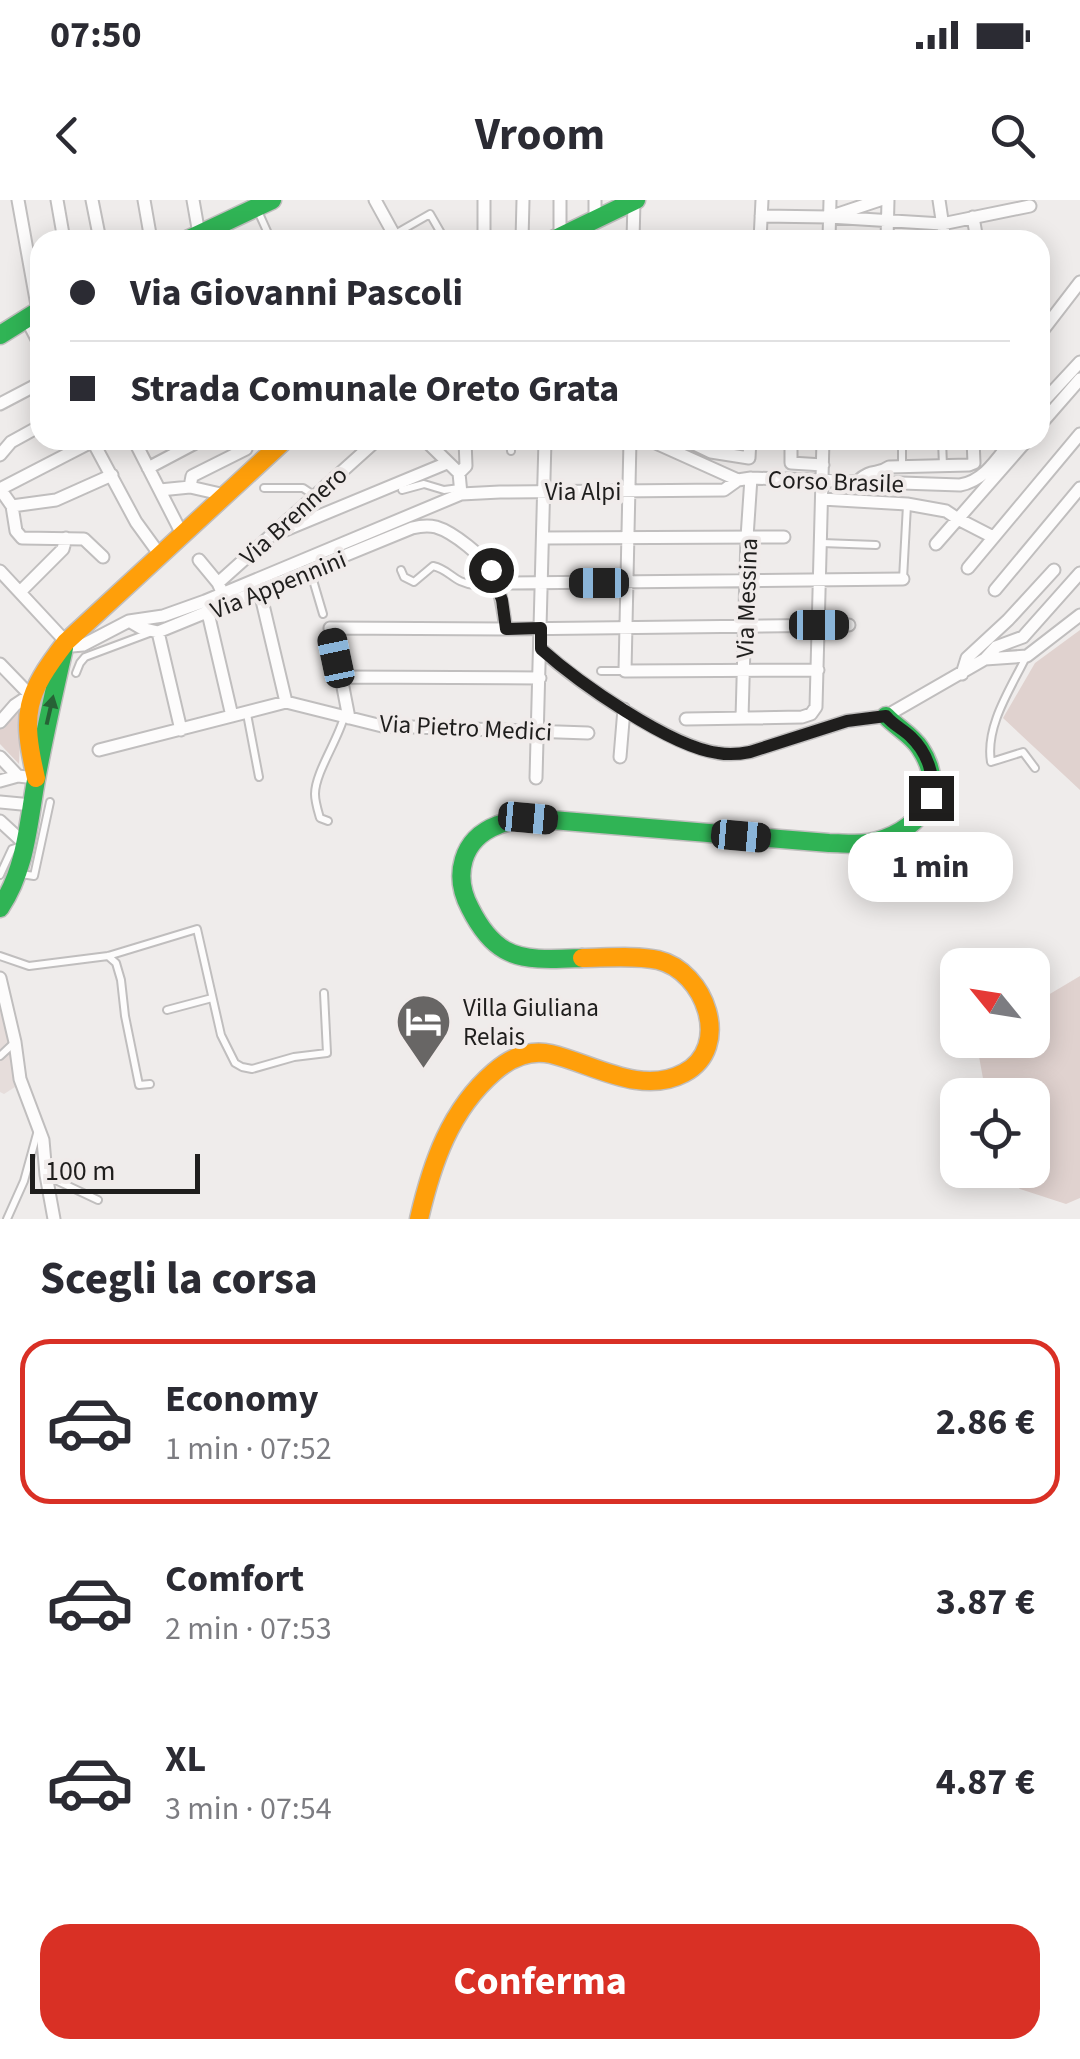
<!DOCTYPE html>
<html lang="it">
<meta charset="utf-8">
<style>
:root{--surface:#fff;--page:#f2f2f3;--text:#2b2b33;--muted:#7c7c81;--line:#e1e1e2;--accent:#d93025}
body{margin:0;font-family:"Source Sans 3",sans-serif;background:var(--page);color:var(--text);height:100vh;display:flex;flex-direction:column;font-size:38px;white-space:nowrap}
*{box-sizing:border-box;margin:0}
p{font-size:32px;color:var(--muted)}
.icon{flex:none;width:55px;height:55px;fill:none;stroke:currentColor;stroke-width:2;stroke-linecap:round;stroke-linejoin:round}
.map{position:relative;height:1019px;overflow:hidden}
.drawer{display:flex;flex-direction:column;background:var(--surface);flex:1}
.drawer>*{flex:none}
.guide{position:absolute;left:30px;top:30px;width:1020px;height:220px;border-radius:30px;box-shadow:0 5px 25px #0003;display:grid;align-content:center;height:220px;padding:0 40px;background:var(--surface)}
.needle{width:65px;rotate:300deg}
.fabs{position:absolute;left:940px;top:748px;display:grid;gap:20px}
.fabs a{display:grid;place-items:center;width:110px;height:110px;border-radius:20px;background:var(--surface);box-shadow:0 5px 25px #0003;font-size:50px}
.scale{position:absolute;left:30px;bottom:25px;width:170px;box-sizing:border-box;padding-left:10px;border:5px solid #1f1e1d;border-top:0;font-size:28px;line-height:35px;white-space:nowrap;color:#1f1e1d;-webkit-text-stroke:8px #f0ebea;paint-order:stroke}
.end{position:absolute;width:45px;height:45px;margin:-22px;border:12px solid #1f1e1d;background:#fff;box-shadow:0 0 0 5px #fff}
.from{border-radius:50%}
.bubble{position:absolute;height:70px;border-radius:30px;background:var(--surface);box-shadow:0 5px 25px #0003;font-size:32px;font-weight:700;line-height:70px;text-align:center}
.car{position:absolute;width:30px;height:60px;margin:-30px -15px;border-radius:12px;box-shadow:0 0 8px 2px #0007;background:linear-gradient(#222 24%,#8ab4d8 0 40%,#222 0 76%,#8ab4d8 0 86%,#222 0)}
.guide b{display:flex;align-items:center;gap:35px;height:95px;font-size:38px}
.guide b+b{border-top:2px solid var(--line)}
.guide i{width:25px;height:25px;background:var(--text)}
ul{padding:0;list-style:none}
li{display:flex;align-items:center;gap:30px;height:165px;margin:0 20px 15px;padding:0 20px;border:5px solid transparent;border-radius:30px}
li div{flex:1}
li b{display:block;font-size:38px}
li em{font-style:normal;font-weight:700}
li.active{border-color:var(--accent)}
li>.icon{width:90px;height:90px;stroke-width:1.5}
h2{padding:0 40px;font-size:45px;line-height:120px}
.action{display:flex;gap:20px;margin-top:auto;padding:20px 40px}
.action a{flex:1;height:115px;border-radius:30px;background:var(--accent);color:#fff;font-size:40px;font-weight:700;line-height:115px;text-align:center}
.status{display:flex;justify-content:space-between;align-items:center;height:70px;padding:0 50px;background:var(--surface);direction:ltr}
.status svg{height:28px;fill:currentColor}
header{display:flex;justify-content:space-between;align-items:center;height:130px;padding:0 40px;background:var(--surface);font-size:45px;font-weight:700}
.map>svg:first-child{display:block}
.built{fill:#e6dddb}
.green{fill:#e0d2cf}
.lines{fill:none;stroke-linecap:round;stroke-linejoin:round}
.lane-casing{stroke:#c0bebe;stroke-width:10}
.street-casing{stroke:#c0bebe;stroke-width:15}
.fast-casing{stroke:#c0bebe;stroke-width:21}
.slow-casing{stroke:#c0bebe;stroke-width:21}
.lane{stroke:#fdfcfc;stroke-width:6}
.street{stroke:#fdfcfc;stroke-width:11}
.fast{stroke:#30b455;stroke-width:18}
.slow{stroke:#ff9f0a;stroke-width:18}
.oneway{fill:#276236}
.route{stroke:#1f1e1d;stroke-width:12}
.labels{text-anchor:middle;stroke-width:8;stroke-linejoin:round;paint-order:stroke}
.street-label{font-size:25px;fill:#1f1e1d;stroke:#f0ebea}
.poi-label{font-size:25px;fill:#1f1e1d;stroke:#f0ebea;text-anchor:start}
</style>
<div class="status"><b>07:50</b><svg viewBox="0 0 49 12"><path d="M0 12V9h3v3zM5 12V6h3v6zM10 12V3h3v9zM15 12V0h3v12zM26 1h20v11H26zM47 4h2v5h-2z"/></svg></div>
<header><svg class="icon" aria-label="back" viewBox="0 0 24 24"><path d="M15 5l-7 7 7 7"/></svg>Vroom<svg class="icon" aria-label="search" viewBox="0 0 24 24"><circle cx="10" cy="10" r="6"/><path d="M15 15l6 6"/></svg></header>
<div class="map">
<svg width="1080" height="1019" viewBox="0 0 1080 1019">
<rect width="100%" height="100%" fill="#efeceb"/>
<path class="built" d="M0 808 10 846 15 887 4 894 0 892Z"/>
<path class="green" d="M1080 430V590L1003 518 1035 463Z
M18 511 21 513 19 564 0 544V529Z
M1080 776V998L1066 1004 1020 989 999 972V970H1032V895H986L976 840H1032L1033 804Z"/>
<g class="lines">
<defs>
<path id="lane" d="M257 9 271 40
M395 34 430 14 445 40
M332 40 348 36 353 40
M510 240 511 251
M942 240 943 266
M902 267V240
M264 288H303L315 296
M402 290 424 284 444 290 460 288
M822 343 876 345
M310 370 323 414
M401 370 404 377 414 382 433 366C451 370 453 383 475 385L486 366
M903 379 907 305
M1026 457C1011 488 985 526 991 562L1023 552 1035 568
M601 471H625
M76 473 80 463 85 457 152 432
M247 514 259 577
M328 621 320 618C318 611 315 602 315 594 315 573 338 540 344 517
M21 674 34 676 50 602
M0 675 12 649 24 645
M0 756 29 766 108 756 197 729 221 835 235 863 242 867 252 869 294 857 327 853 324 793
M108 756 116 763 121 780 125 816 139 885 150 884
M167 810 212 798
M0 856 14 843
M47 976 98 1000
M7 1019 24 981 38 930"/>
<path id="street" d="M18 0 38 111
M57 0 64 40
M92 0 100 40
M144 0 151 40
M193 0 199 34
M375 0 397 40
M484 0V40
M939 0 945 40
M838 14 880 0
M761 16 829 17 942 24 1030 6
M973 17 977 40
M595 20V0
M560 36V0
M522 40 523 0
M633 40 634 1
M760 40 762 0
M829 40 830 0
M887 40 888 0
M26 118 40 145
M1040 134 1080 82
M0 204 40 183
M1040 205 1080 162
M1040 225 1080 179
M92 240 136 322 160 355
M134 240 183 336
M425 240 459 273 461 294
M630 240 625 471 818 470
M649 240 738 280 751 278 960 285C984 281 997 259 1012 240
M686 240 711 252 749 258 750 240
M791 240V263L823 265
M0 255 11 242 40 226
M148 268 201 240
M459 273 466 266 465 240
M858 281C872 268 877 276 889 267L969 265 974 263 973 240
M190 287 192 276 246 249
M0 289 12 306 56 300 112 275
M0 289 93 241
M160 290 190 287 225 295
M822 299 907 304 946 311 958 319 993 337
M12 306 16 331 22 338 84 339 103 357
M278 333 447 263
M543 338 784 337
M936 344 1027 240
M199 360 218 383
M968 368 1080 234
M0 371 66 442 72 446 83 445 129 421 163 416 205 401 461 294 500 292 724 290 738 280
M510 383 903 379
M995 390 1080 288
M20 392 63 349 66 338
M222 392 218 383 377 240
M260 392 286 502
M208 413 232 516
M129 421 141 428 158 432 412 328C420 326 428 325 436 327 453 332 485 357 492 373 501 391 503 409 506 429
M158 432 181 530
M541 449C577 482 670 546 718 553 729 555 740 554 750 552L847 521 886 516 985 459 1027 456 1080 415
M336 458 330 428 506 429 849 425
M985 459 996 447 1023 437 1080 373
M0 464 30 495 15 505 0 522
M962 474 967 458 1008 420 1054 370
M349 518 341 477 540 478
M742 518 747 337 751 278
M686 519 802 517 811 514 816 507 823 240
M99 550 286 502 382 526 588 533
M0 557 18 576
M620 557 624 509
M536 578 545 240
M0 581 18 576 36 578
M0 602 32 605
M0 621 26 645
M0 778 15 842 20 879 43 940 46 975 54 1019"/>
<path id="fast" d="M187 40 272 0
M553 40 636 0
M0 135 40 110
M0 708C26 669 28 625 36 580 44 536 54 492 64 448
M582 758C558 759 526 762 505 750 489 741 478 724 470 708 453 676 461 639 498 625 507 621 518 620 528 618L829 643C842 643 855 645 868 643 916 634 951 595 920 548 912 535 896 527 886 516"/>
<path id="slow" d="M36 578C21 513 25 495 66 442L285 240
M419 1019C432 963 450 910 494 872 510 858 529 849 551 854 593 864 641 896 684 873 733 847 705 771 658 760 636 755 604 758 582 758"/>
</defs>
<use href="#lane" class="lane-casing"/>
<use href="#street" class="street-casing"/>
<use href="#fast" class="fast-casing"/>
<use href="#slow" class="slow-casing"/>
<use href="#lane" class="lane"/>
<use href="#street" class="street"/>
<use href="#fast" class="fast"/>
<use href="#slow" class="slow"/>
</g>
<defs><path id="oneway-solid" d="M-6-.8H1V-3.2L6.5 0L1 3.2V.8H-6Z" transform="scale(2.5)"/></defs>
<use class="oneway" href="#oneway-solid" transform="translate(50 510) rotate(-77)"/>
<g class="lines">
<path class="route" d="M491 370 502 400 506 429 541 428V449C578 482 670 547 718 553 729 555 740 554 750 552L847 521 886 516C893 525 903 529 911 537 927 552 936 577 931 598"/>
</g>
<defs>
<symbol id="hotel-pin" viewBox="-11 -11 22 30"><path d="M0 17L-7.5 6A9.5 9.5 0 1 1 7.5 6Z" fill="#686665" stroke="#f0ebea"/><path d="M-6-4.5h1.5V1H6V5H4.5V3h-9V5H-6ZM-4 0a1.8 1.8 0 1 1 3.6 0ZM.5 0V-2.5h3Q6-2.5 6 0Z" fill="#fff"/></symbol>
</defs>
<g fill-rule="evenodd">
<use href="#hotel-pin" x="392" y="790" width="63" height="86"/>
</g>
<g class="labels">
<g class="street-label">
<text transform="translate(836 281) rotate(2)" y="9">Corso Brasile</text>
<text x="583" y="300">Via Alpi</text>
<text transform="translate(293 315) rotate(-42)" y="9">Via Brennero</text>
<text transform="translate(278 384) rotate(-22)" y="9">Via Appennini</text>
<text transform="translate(746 398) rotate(-88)" y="9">Via Messina</text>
<text transform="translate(466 527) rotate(3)" y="9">Via Pietro Medici</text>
</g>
<g class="poi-label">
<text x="463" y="816">Villa Giuliana<tspan x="463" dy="29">Relais</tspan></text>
</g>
</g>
</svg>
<div class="fabs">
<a><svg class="needle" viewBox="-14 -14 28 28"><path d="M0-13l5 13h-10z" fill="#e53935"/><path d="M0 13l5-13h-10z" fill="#7c7c81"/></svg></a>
<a><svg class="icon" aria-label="locate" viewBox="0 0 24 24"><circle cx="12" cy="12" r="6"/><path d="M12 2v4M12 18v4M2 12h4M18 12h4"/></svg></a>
</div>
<div class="scale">100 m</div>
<i class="end from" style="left:491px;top:370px"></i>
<i class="end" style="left:931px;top:598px"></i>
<div class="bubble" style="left:848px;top:632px;width:165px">1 min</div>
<i class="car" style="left:599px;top:383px;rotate:270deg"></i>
<i class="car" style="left:819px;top:425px;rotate:90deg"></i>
<i class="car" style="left:336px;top:458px;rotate:348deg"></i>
<i class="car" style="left:528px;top:618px;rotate:95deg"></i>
<i class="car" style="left:741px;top:636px;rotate:95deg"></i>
<div class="guide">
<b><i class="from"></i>Via Giovanni Pascoli</b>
<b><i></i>Strada Comunale Oreto Grata</b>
</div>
</div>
<section class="drawer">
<h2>Scegli la corsa</h2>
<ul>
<li class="active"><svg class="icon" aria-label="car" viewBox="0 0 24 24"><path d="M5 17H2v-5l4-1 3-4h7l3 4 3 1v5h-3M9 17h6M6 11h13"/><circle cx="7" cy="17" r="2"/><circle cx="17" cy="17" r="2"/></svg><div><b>Economy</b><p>1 min · 07:52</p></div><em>2.86 €</em></li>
<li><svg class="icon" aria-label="car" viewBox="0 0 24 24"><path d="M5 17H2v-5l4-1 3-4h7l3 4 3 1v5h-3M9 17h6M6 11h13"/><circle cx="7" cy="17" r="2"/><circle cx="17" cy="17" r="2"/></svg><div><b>Comfort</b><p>2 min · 07:53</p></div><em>3.87 €</em></li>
<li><svg class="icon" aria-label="car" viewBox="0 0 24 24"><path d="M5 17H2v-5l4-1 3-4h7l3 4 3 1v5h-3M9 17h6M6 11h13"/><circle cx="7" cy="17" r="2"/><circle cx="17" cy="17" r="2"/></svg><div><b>XL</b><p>3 min · 07:54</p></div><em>4.87 €</em></li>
</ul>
<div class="action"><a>Conferma</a></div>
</section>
